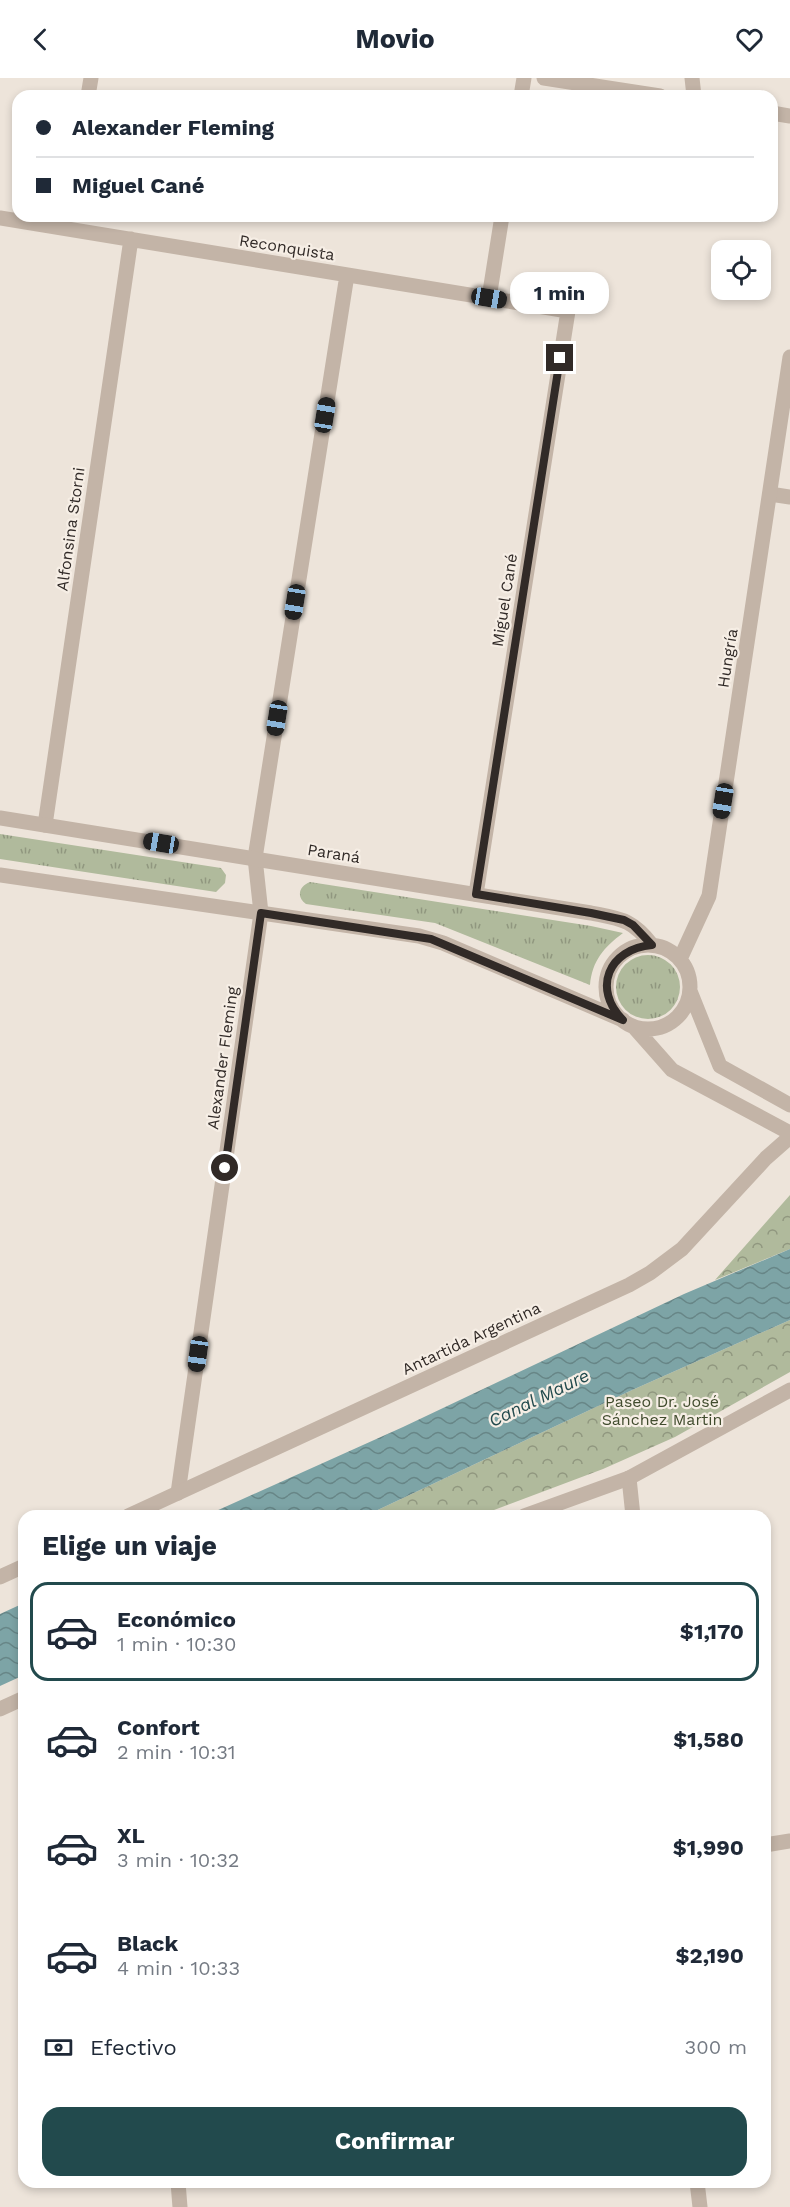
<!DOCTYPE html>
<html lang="es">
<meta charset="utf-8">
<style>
:root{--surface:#fff;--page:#f6f6f7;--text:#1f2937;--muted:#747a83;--line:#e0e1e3;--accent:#224a4d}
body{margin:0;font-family:"Work Sans",sans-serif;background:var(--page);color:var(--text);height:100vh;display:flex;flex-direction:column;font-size:22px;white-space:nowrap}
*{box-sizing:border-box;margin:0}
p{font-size:20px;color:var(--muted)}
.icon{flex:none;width:33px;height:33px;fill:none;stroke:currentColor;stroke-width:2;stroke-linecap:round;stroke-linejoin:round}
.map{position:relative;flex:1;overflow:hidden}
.sheet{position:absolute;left:18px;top:1432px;width:753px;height:678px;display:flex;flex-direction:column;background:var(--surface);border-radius:18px;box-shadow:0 3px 9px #0003}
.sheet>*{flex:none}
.hud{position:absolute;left:12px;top:12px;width:766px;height:132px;border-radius:18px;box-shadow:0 3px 9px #0003;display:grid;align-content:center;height:132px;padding:0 24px;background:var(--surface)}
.tools{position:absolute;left:711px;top:162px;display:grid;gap:12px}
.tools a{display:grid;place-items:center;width:60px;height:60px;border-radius:12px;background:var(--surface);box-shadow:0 3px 9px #0003;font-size:30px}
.end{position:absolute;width:27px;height:27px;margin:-14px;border:8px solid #312a27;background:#fff;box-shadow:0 0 0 3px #fff}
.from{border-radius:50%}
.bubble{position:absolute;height:42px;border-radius:18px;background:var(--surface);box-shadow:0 3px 9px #0003;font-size:20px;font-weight:700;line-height:42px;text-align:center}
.car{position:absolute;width:18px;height:36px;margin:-18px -9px;border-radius:8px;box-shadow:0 0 4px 2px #0007;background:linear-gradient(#222 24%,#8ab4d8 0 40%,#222 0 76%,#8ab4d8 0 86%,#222 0)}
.hud b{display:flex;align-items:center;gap:21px;height:57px;font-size:22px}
.hud b+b{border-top:2px solid var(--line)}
.hud i{width:15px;height:15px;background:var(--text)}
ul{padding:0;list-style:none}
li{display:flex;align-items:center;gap:18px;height:99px;margin:0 12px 9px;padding:0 12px;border:3px solid transparent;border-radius:18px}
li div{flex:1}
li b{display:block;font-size:22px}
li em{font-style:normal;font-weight:700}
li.current{border-color:var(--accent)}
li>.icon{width:54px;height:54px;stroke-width:1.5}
h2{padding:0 24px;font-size:27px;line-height:72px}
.pay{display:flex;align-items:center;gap:15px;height:66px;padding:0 24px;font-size:22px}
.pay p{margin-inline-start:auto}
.action{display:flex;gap:12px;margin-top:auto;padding:12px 24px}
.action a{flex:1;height:69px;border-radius:18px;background:var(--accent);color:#fff;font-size:24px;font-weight:700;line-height:69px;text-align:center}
header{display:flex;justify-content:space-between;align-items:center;height:78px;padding:0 24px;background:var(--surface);font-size:27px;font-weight:700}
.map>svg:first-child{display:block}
.grass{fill:url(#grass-tufts)}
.forest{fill:url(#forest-crowns)}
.water{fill:url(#water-waves)}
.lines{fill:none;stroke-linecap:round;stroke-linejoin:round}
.minor{stroke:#c3b4a7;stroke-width:15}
.tertiary{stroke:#c3b4a7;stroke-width:15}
.route{stroke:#312a27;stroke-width:8}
.labels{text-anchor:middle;stroke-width:4.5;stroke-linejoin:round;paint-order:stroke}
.street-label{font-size:16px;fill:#312a27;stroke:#f6eee5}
.park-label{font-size:16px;fill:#414c2e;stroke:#f6eee5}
.water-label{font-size:18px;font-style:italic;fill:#224a4d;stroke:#f6eee5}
</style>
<header><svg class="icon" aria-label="back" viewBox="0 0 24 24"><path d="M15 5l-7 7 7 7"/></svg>Movio<svg class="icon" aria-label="heart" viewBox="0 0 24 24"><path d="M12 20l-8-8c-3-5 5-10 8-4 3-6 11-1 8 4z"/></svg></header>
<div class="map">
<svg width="790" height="2129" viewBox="0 0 790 2129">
<defs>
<pattern id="grass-tufts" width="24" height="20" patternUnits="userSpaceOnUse" patternTransform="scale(1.5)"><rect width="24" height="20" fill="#b0ba9c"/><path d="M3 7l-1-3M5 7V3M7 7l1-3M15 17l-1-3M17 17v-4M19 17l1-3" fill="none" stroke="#90977f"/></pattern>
<pattern id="forest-crowns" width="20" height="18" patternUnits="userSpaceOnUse" patternTransform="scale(1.5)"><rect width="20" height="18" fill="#b0ba9c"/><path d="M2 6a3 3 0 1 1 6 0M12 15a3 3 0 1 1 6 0" fill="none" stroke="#90977f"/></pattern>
<pattern id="water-waves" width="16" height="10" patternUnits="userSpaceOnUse" patternTransform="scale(1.5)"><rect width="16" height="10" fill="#7da4a6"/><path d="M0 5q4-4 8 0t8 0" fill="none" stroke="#678687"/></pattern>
</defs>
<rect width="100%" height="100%" fill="#ede4da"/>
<path class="grass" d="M0 756 221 790 226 797 225 805 216 814 0 781Z
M310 804 591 848 623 855C604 869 592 883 590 907L435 845 306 826C296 819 299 808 310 804Z
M616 909a32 32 0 1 1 64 0a32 32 0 1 1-64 0Z"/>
<path class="forest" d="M790 1117V1171L715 1202Z
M790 1242V1294L675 1359 603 1391 478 1438H365L630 1313Z"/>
<path class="water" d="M790 1171V1242L630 1313 365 1438H205L403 1349 684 1216Z
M24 1525V1597L0 1608V1536Z"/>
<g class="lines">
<path class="minor" d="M544 0 660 18
M692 0 694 18
M88 18 91 0
M521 18 524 0
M772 35 790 38
M0 140 568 233 476 816
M489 220 502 138
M770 416 790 419
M45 747 131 161
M629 1400 633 1438
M178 1415 261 835 255 780 347 197
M765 1767 790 1763
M178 2104 180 2129
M697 2104 700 2129"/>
<path class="tertiary" d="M0 740 591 835C621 841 632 841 652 867
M0 797 419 858 443 865 623 942
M606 909a42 42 0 1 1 84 0a42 42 0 1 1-84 0Z
M680 881 709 818 790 279
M690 913 720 988 790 1027
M634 949 672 992 790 1055
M128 1438 629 1207 650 1195 682 1171 766 1080 790 1059
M524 1438 629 1400 790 1312
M0 1499 24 1488
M0 1631 24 1620"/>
</g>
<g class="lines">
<path class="route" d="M225 1090 261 835 431 861 623 942C592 911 608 871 652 867L633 847 624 842 591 835 476 816 560 280"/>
</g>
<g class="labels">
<g class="street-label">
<text transform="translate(287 169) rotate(9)" y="6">Reconquista</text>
<text transform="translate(70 451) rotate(-82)" y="6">Alfonsina Storni</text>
<text transform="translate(504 522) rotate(-81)" y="6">Miguel Cané</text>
<text transform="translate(727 580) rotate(-81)" y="6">Hungría</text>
<text transform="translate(334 775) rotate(9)" y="6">Paraná</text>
<text transform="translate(222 980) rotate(-82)" y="6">Alexander Fleming</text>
<text transform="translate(471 1260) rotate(-25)" y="6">Antartida Argentina</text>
</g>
<g class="park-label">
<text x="662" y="1329">Paseo Dr. José<tspan x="662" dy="18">Sánchez Martin</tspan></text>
</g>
<g class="water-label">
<text transform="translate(539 1320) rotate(-26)" y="6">Canal Maure</text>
</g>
</g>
</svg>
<div class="tools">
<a><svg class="icon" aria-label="locate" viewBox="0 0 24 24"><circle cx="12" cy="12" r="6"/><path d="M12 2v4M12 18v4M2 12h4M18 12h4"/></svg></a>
</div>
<i class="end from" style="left:225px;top:1090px"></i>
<i class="end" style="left:560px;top:280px"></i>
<div class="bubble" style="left:510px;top:194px;width:99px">1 min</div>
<i class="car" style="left:489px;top:220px;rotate:99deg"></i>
<i class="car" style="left:325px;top:337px;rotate:9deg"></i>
<i class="car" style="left:295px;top:524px;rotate:189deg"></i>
<i class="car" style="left:277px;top:640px;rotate:189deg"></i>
<i class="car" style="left:723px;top:723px;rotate:189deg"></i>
<i class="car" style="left:161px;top:765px;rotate:279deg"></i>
<i class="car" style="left:198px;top:1276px;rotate:188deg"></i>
<div class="hud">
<b><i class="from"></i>Alexander Fleming</b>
<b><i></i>Miguel Cané</b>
</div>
<section class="sheet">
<h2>Elige un viaje</h2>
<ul>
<li class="current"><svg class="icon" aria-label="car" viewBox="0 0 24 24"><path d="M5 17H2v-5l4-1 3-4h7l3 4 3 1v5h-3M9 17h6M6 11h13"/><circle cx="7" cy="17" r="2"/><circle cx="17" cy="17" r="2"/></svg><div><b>Económico</b><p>1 min · 10:30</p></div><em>$1,170</em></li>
<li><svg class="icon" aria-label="car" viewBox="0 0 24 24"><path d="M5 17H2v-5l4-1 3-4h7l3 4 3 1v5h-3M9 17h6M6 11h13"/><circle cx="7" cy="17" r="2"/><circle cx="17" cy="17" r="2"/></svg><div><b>Confort</b><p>2 min · 10:31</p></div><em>$1,580</em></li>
<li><svg class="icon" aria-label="car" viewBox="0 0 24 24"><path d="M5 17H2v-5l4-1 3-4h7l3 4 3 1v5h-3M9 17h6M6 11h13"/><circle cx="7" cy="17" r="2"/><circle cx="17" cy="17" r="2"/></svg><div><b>XL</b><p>3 min · 10:32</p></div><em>$1,990</em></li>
<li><svg class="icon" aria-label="car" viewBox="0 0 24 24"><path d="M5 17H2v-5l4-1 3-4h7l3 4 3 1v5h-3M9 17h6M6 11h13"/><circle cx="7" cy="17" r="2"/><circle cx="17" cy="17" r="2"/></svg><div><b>Black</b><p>4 min · 10:33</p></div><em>$2,190</em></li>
</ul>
<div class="pay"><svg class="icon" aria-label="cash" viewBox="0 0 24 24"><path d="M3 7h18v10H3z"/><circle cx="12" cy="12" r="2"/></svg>Efectivo<p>300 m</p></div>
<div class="action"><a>Confirmar</a></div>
</section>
</div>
